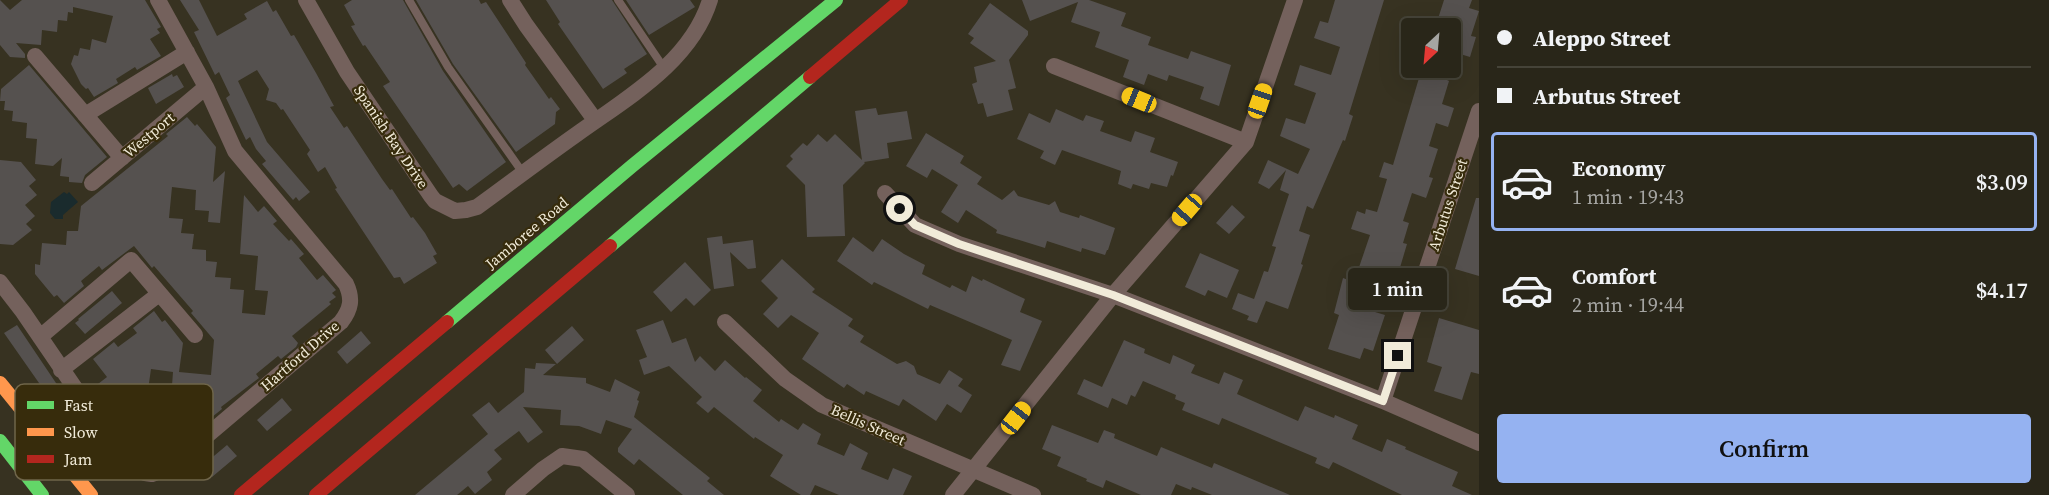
<!DOCTYPE html>
<meta charset="utf-8">
<style>
:root{--surface:#292619;--page:#353226;--text:#f1f3f6;--muted:#a5a5a2;--line:#454338;--accent:#95b2f1}
body{margin:0;font-family:"Source Serif 4",serif;background:var(--page);color:var(--text);height:100vh;display:flex;flex-direction:column;font-size:22px;white-space:nowrap}
*{box-sizing:border-box;margin:0}
p{font-size:20px;color:var(--muted)}
.icon{flex:none;width:33px;height:33px;fill:none;stroke:currentColor;stroke-width:2;stroke-linecap:round;stroke-linejoin:round}
.map{position:relative;flex:1;overflow:hidden}
.details{display:flex;flex-direction:column;background:var(--surface);width:570px}
.details>*{flex:none}
.top-card{display:grid;align-content:center;height:132px;padding:0 18px;background:var(--surface)}
.needle{width:39px;rotate:206deg}
.tools{position:absolute;left:1401px;top:18px;display:grid;gap:12px}
.tools a{display:grid;place-items:center;width:60px;height:60px;border-radius:6px;background:var(--surface);box-shadow:0 6px 24px #0002,0 0 0 2px var(--line);font-size:30px}
.end{position:absolute;width:27px;height:27px;margin:-14px;border:8px solid #f1ebd9;background:#111;box-shadow:0 0 0 3px #111}
.from{border-radius:50%}
.bubble{position:absolute;height:42px;border-radius:6px;background:var(--surface);box-shadow:0 6px 24px #0002,0 0 0 2px var(--line);font-size:20px;font-weight:600;line-height:42px;text-align:center}
.car{position:absolute;width:18px;height:36px;margin:-18px -9px;border-radius:8px;box-shadow:0 0 4px 2px #0007;background:linear-gradient(#f5c518 24%,#345 0 40%,#f5c518 0 76%,#345 0 86%,#f5c518 0)}
.top-card b{display:flex;align-items:center;gap:21px;height:57px;font-size:22px}
.top-card b+b{border-top:2px solid var(--line)}
.top-card i{width:15px;height:15px;background:var(--text)}
ul{padding:0;list-style:none}
li{display:flex;align-items:center;gap:18px;height:99px;margin:0 12px 9px;padding:0 6px;border:3px solid transparent;border-radius:6px}
li div{flex:1}
li b{display:block;font-size:22px}
li em{font-style:normal;font-weight:600}
li.current{border-color:var(--accent)}
li>.icon{width:54px;height:54px;stroke-width:1.5}
.cta{display:flex;gap:12px;margin-top:auto;padding:12px 18px}
.cta a{flex:1;height:69px;border-radius:6px;background:var(--accent);color:#111;font-size:24px;font-weight:600;line-height:69px;text-align:center}
main{display:flex;flex:1;min-height:0}
.map>svg:first-child{display:block}
.water{fill:#1a2b2d}
.building{fill:#55514f;fill-rule:evenodd}
.lines{fill:none;stroke-linecap:round;stroke-linejoin:round}
.lane{stroke:#74615c;stroke-width:8}
.street{stroke:#74615c;stroke-width:16}
.fast{stroke:#63d668;stroke-width:14}
.slow{stroke:#ff974d;stroke-width:14}
.jam{stroke:#b3261e;stroke-width:14}
.route{stroke:#f1ebd9;stroke-width:8}
.labels{text-anchor:middle;stroke-width:4.5;stroke-linejoin:round;paint-order:stroke}
.street-label{font-size:15px;fill:#f1ebd9;stroke:#372c0c}
.key{fill:#372c0c;stroke:#6f654a;stroke-width:1.5}
.key-label{font-size:16px;fill:#f1ebd9}
</style>
<main>
<div class="map">
<svg width="1479" height="495" viewBox="0 0 1479 495">
<rect width="100%" height="100%" fill="#373221"/>
<path class="water" d="M64 192 67 194 69 192 78 202 63 215V219H55L50 213 51 202Z"/>
<path class="building" d="M0 0 10 10 22 0H145L161 27 157 29 160 33 150 39 161 56 137 70 135 67 116 79 118 83 94 97 88 88 86 89 81 84 71 64 74 55 78 56 80 48 90 50 92 39 106 43 113 16 73 7V13L68 12 67 21 58 20 57 32 42 30 41 45 16 43 25 54V58L10 57 0 45Z
M180 0H199L217 36 247 19 244 14 267 1 273 12 276 10 291 36 294 35 316 73 334 106 330 107 344 128 347 126 382 179 390 190 392 189 411 218 413 217 425 233 437 254 433 256 437 263 404 284 400 277 394 278 335 189 337 188 325 167 318 172 307 154 310 150 283 109 281 110 276 103 266 100 269 89 257 70 238 81 267 142 310 192 299 201 296 197 293 200 262 164 266 161 256 149 250 137 246 140 226 98 230 95 219 72 215 75 194 32 199 30Z
M352 0H403L443 71 506 162 467 191 459 184 453 188 383 86 390 82 365 45 363 46 351 26 355 25 344 5Z
M416 0H479L481 4 486 2 526 63 525 65 549 99 551 97 560 109 556 112 555 124 516 152 453 64Z
M546 0H612L647 54 624 69 627 73 603 89 558 24 560 22Z
M626 0H690L695 7 649 35Z
M1022 0H1089L1126 13 1121 26 1151 37 1148 45 1188 59 1191 51 1231 65 1219 106 1200 99 1204 87 1169 75 1167 81 1148 74 1144 85 1123 77 1129 60 1095 47 1100 32 1071 22 1078 2 1030 21Z
M1335 0H1384L1349 114 1353 116 1345 141 1343 140 1313 209 1307 206 1299 231 1310 235 1301 264 1303 265 1288 309 1266 301 1257 323 1247 320 1249 316 1232 309 1238 293 1254 299 1264 271 1268 272 1276 247 1272 246 1289 194 1280 190 1286 170 1269 189 1258 183 1268 160 1298 174 1310 149 1280 136 1286 118 1305 124 1316 93 1294 85 1300 65 1331 75 1340 47 1314 38 1320 21 1328 23Z
M1444 0H1472L1469 8 1479 11 1471 36 1476 37 1470 57 1450 51V28H1435Z
M990 3 1028 31V35L1009 60 1016 88 1008 90 1013 110 987 117 983 103 978 104 972 84 977 82 974 67 996 61 970 43 974 38 968 34Z
M29 65 107 157 85 175 82 183 69 182V177L60 176 62 158 53 166 35 164 37 139 26 138 27 123 12 121 13 111 4 110 5 101H0L1 89Z
M1422 68H1451L1447 80 1449 81 1442 104 1454 108 1448 127 1436 123 1429 146 1438 149 1429 177 1433 178 1426 198 1412 193 1403 221 1409 223 1403 243 1407 244 1399 271 1402 272 1396 290 1383 286 1375 312 1385 315 1373 351 1364 348 1360 359 1328 349 1339 315 1334 313 1343 278 1354 282 1370 235 1351 229 1357 211 1365 214 1366 209 1377 212 1387 179 1379 177 1384 162 1393 165Z
M172 74 173 77 177 75 184 87 156 104 148 88Z
M876 108 878 115 907 111 912 139 887 143 889 158 864 162 865 163 843 185 845 236 807 237 805 185 786 166 793 159 790 156 803 143 807 146 818 134 827 142 835 134 862 160 855 111Z
M1056 109 1083 121 1086 115 1104 121 1100 131 1131 142 1135 131 1155 138 1150 152 1178 162 1173 176 1171 175 1167 187 1151 183 1149 189 1133 184 1131 189 1118 184 1121 171 1062 150 1055 165 1040 158 1044 151 1017 139 1029 113 1050 123Z
M187 117 195 126 197 124 216 147 213 182 225 171 220 223 208 222 209 211 195 210 196 190 172 187 169 218 183 219 181 233 194 234 192 249 206 250V261L217 262 215 277 231 278 230 289 244 290 242 313 265 315 268 291 255 290 258 256 240 254 244 195 258 212 264 206 277 221 273 224 289 241 291 239 304 254 299 258 317 280 323 275 336 290 332 293 336 297 329 302 331 304 292 336 298 343 296 347 281 359 278 356 256 374 259 378 221 407 222 409 207 421 204 417 182 435 186 440 167 456 154 439 145 446 142 443 138 446 126 430 131 426 113 403 110 406 98 390 102 387 98 384 107 377 93 359 114 342 118 347 137 333 133 328 154 311 162 322 165 320 183 343 179 372 211 375 214 340 191 313 193 311 154 266 152 268 134 246 102 270 99 266 81 281 84 286 64 303 57 295 54 297 35 274V264L40 265 42 243 66 245 67 231H78L81 206 168 136 166 134ZM151 369 173 372 171 399 147 397Z
M926 133 964 156 960 163 982 177 977 184 1002 200 1014 190 1018 196 1049 205 1055 201 1060 212 1079 218 1080 215 1115 228 1108 250H1107L1105 255 1082 248 1081 252 1047 241 1045 248 996 233 997 230 966 210 958 223 941 212 958 185 932 169 927 178 906 166Z
M0 160 21 162 36 180 29 186 37 195 25 205 35 216 26 224 32 230 13 245 0 244Z
M1476 198H1479V276L1455 269Z
M1232 205 1245 217 1229 234 1216 223Z
M722 236 723 244 753 240 756 268 748 269 730 252 734 286 714 289 707 238Z
M853 237 873 252 882 239 904 254 925 265 922 274 950 288 952 285 966 292 972 276 982 281 983 279 1025 299 1020 312 1042 321 1020 371 1001 365 1012 340 930 305 928 309 874 282 872 285 837 261Z
M1200 253 1239 270 1227 298 1208 290 1205 296 1185 287Z
M782 259 815 289 812 292 853 319 848 326 864 336 860 342 897 364 906 361 914 366 917 374 940 384 949 370 963 379 958 386 972 395 961 413 947 404 936 421 903 399 899 406 866 391 864 395 847 384 844 388 802 359 819 333 791 315 778 328 763 314 778 298 761 281Z
M685 262 711 290 694 306 686 298 671 312 653 292Z
M112 291 122 303 85 334 75 323 79 320 78 319Z
M1439 318 1479 330V374L1471 372 1462 400 1434 391 1442 367 1427 362Z
M663 320 672 343 686 338 695 362 700 356 715 371 725 360 745 378 746 377 762 390 753 401 779 422 781 419 798 430 803 423 821 434 817 444 844 456 850 443 868 453 861 469 888 480 893 468 912 476 903 495H839L815 485 810 495H801L770 476 783 455 755 437 754 439 714 407 708 413 696 403 702 397 669 366 644 375 639 360 647 357 636 330Z
M17 325 56 383 75 407 74 408 78 414 67 423 4 333Z
M572 326 584 340 557 364 545 350Z
M361 331 371 343 347 364 337 352Z
M1124 340 1145 349 1144 353 1170 364 1173 355 1195 365 1191 373 1219 384 1224 372 1243 380 1237 394 1298 421 1305 406 1334 418 1335 415 1358 425 1352 439 1382 452 1387 439 1406 447 1405 449 1458 472 1452 486 1472 495H1402L1333 462 1329 469 1315 463 1317 458 1222 418 1219 425 1182 410 1185 403 1175 399 1176 395 1143 381 1135 397 1131 395 1127 405 1112 398 1108 408 1077 394 1084 379 1102 387Z
M536 363 556 364 543 375 586 378V383L610 392 615 379 640 392 637 400 639 401 634 417 710 478 707 481 724 495H683L639 459 634 465 618 452V448L632 429 606 420 601 434 579 426 560 425 561 410 523 407 543 432 528 443 519 431 494 450 502 459 487 472 492 480 475 494 468 486 457 495H415L488 434 472 415 489 402 498 413 524 392 525 368 535 369Z
M282 398 292 410 267 431 257 420Z
M1052 425 1098 443 1104 430 1115 434 1114 438 1157 456 1161 447 1212 468 1214 463 1290 495H1212L1192 487 1191 490 1176 484 1171 495H1141L1106 480 1103 488 1086 481 1087 479 1057 466 1061 457 1042 449Z
M227 445 237 456 212 477 202 466Z"/>
<g class="lines">
<path class="lane" d="M409 0 448 67 523 173
M618 0 664 68"/>
<path class="street" d="M306 0 347 72 431 196 435 201 455 211 466 210 477 207C510 183 543 158 577 134 627 98 691 62 710 0
M510 0 526 25 595 120
M35 56 122 158
M1054 66 1246 142
M85 115 187 52
M92 183 206 87
M885 193 915 225 959 244 1113 295 1383 401 1479 443
M0 282 23 312 107 435 134 468 145 473 152 474 170 467 341 322C351 309 353 299 346 284L235 151 206 87 158 0
M725 322 785 379 822 405 1033 495
M40 337 131 260 195 335
M61 370 159 294
M1383 401 1479 111
M513 495 543 469 562 456 583 459 627 495
M953 495 1113 295 1246 142 1295 0"/>
<path class="fast" d="M610 246 810 77
M447 322 632 166 836 0
M0 441 42 495"/>
<path class="slow" d="M0 383 91 495"/>
<path class="jam" d="M810 77 901 0
M241 495 447 322
M316 495 610 246"/>
</g>
<g class="lines">
<path class="route" d="M900 209 915 225 959 244 1113 295 1383 401 1398 356"/>
</g>
<g class="labels">
<g class="street-label">
<text transform="translate(149 135) rotate(-40)" y="5">Westport</text>
<text transform="translate(391 137) rotate(56)" y="5">Spanish Bay Drive</text>
<text transform="translate(1448 205) rotate(-72)" y="5">Arbutus Street</text>
<text transform="translate(527 233) rotate(-40)" y="5">Jamboree Road</text>
<text transform="translate(300 356) rotate(-41)" y="5">Hartford Drive</text>
<text transform="translate(868 425) rotate(24)" y="5">Bellis Street</text>
</g>
</g>
<rect x="15" y="384" width="198" height="96" rx="9" class="key"/>
<rect x="27" y="401" width="27" height="8" fill="#63d668"/>
<rect x="27" y="428" width="27" height="8" fill="#ff974d"/>
<rect x="27" y="455" width="27" height="8" fill="#b3261e"/>
<g class="key-label">
<text x="64" y="411">Fast</text>
<text x="64" y="438">Slow</text>
<text x="64" y="465">Jam</text>
</g>
</svg>
<div class="tools">
<a><svg class="needle" viewBox="-14 -14 28 28"><path d="M0-13l5 13h-10z" fill="#e53935"/><path d="M0 13l5-13h-10z" fill="#a5a5a2"/></svg></a>
</div>
<i class="end from" style="left:900px;top:209px"></i>
<i class="end" style="left:1398px;top:356px"></i>
<div class="bubble" style="left:1348px;top:268px;width:99px">1 min</div>
<i class="car" style="left:1139px;top:100px;rotate:292deg"></i>
<i class="car" style="left:1260px;top:101px;rotate:19deg"></i>
<i class="car" style="left:1187px;top:210px;rotate:221deg"></i>
<i class="car" style="left:1016px;top:418px;rotate:38deg"></i>
</div>
<section class="details">
<div class="top-card">
<b><i class="from"></i>Aleppo Street</b>
<b><i></i>Arbutus Street</b>
</div>
<ul>
<li class="current"><svg class="icon" aria-label="car" viewBox="0 0 24 24"><path d="M5 17H2v-5l4-1 3-4h7l3 4 3 1v5h-3M9 17h6M6 11h13"/><circle cx="7" cy="17" r="2"/><circle cx="17" cy="17" r="2"/></svg><div><b>Economy</b><p>1 min · 19:43</p></div><em>$3.09</em></li>
<li><svg class="icon" aria-label="car" viewBox="0 0 24 24"><path d="M5 17H2v-5l4-1 3-4h7l3 4 3 1v5h-3M9 17h6M6 11h13"/><circle cx="7" cy="17" r="2"/><circle cx="17" cy="17" r="2"/></svg><div><b>Comfort</b><p>2 min · 19:44</p></div><em>$4.17</em></li>
</ul>
<div class="cta"><a>Confirm</a></div>
</section>
</main>
